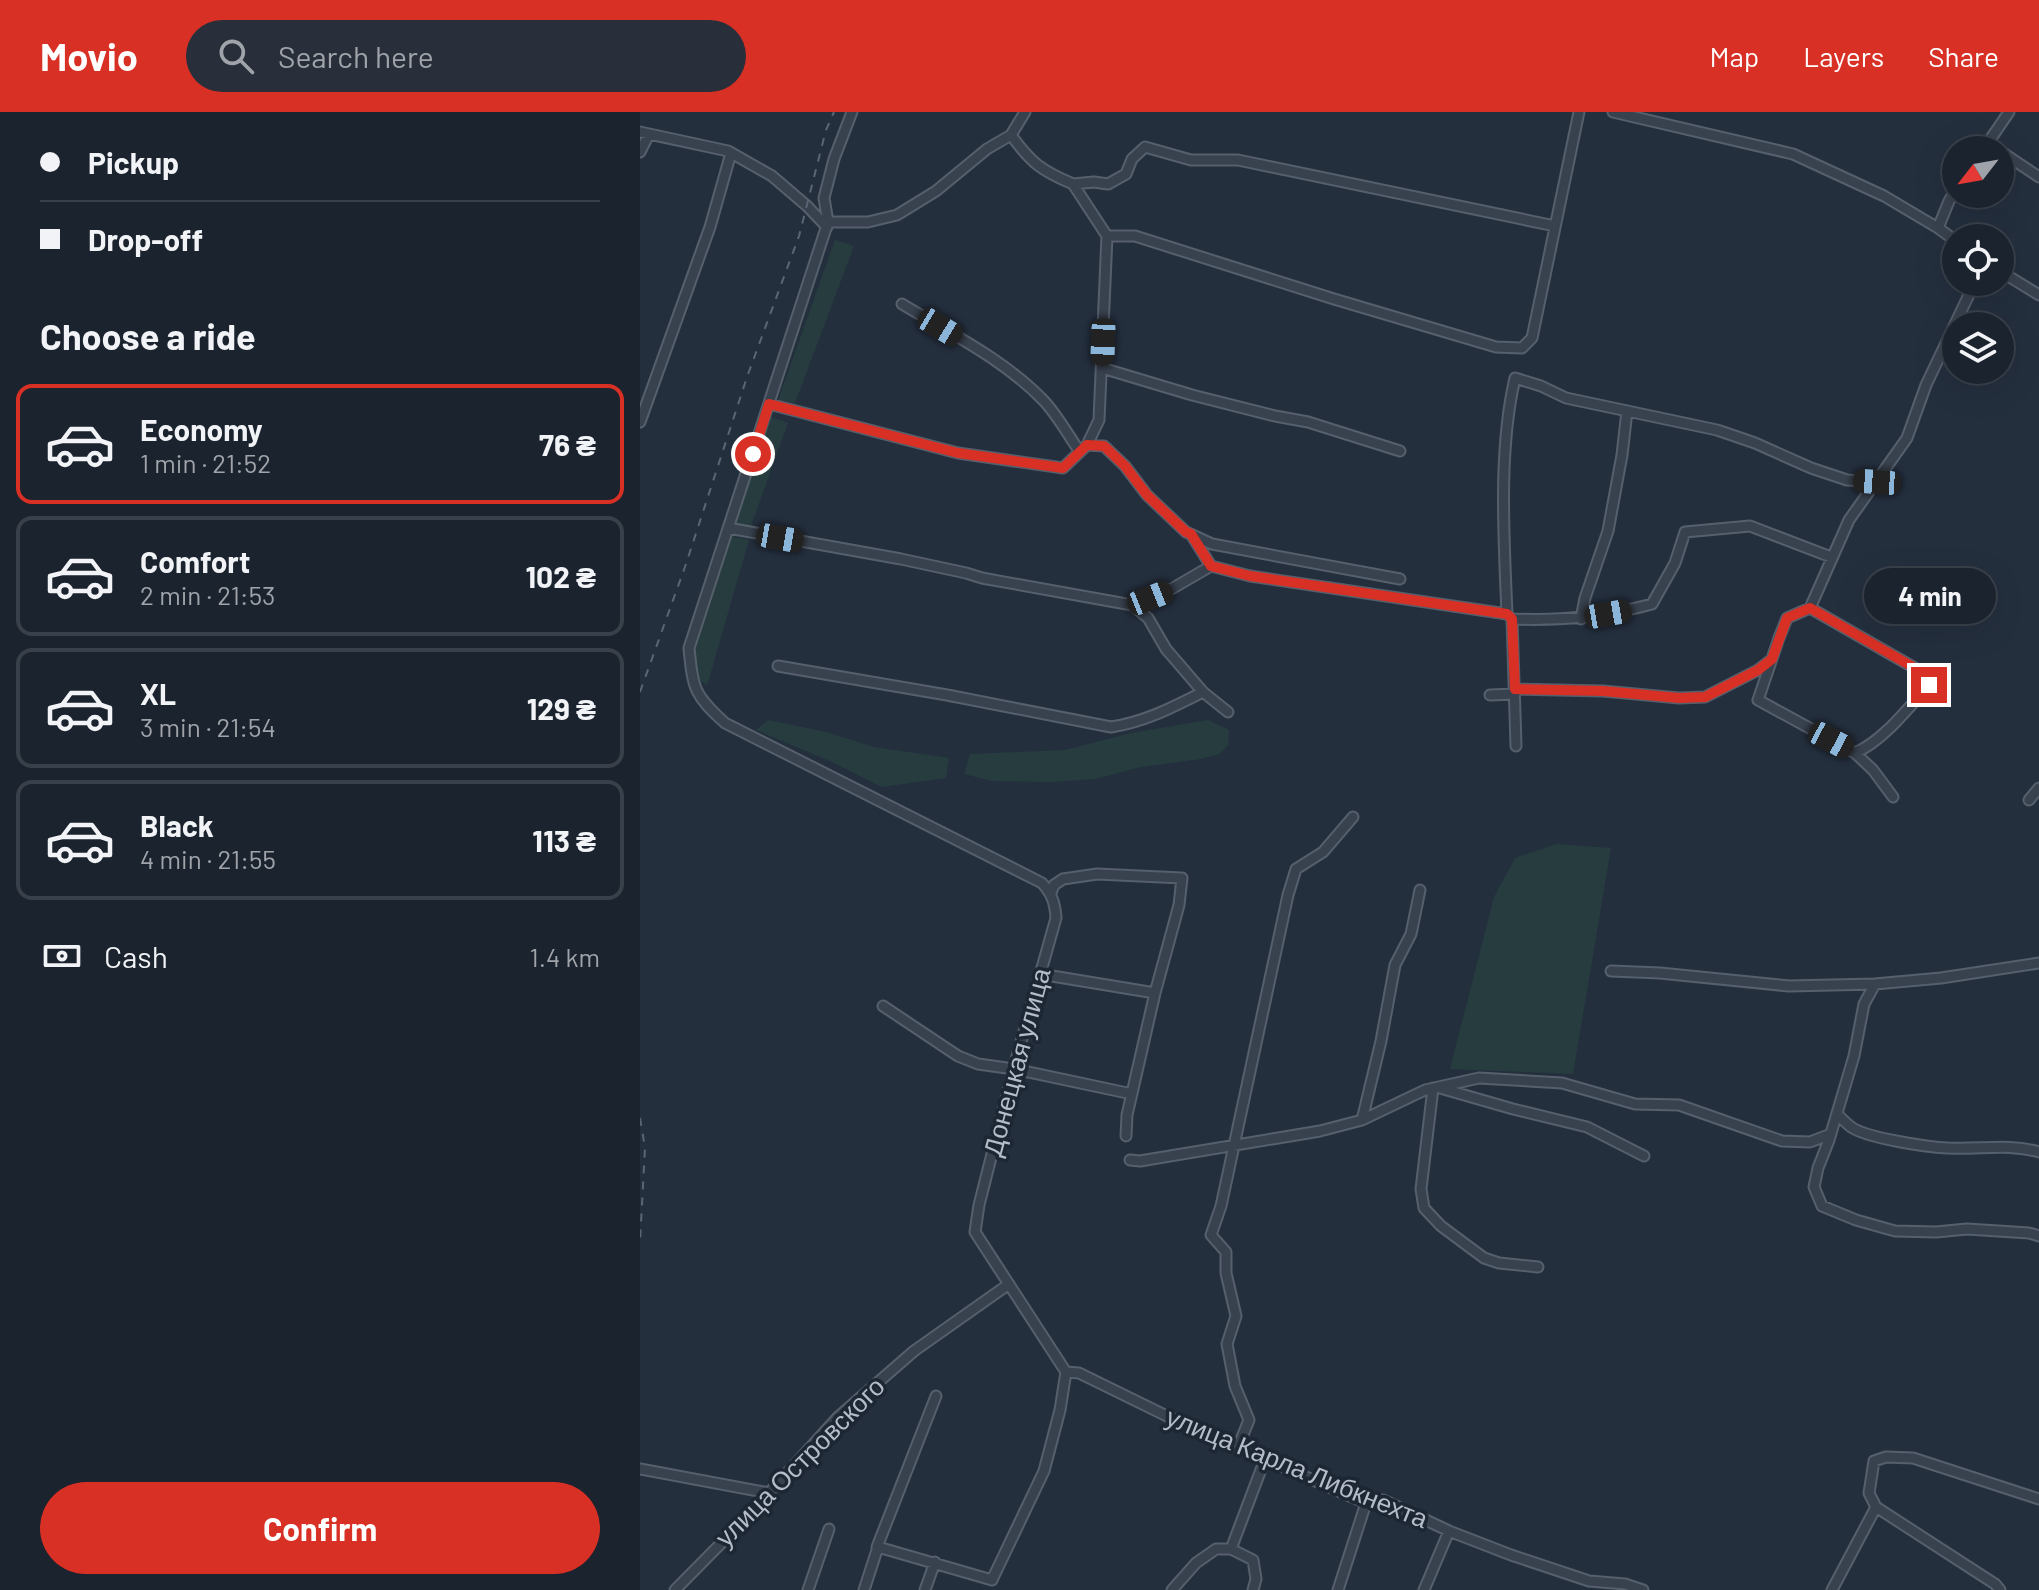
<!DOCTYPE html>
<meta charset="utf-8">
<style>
:root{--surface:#1b232e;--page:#282f3a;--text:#f1f3f6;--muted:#a0a4aa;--line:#39404a;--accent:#d93025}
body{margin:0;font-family:Barlow,sans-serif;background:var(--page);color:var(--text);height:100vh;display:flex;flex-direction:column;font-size:30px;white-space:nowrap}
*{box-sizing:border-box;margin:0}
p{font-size:26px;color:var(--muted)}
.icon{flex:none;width:44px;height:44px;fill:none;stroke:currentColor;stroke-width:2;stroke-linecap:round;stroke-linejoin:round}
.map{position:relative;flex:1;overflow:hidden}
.side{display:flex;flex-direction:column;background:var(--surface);width:640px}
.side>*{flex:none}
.hud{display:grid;align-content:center;height:176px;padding:0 40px;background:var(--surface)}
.needle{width:52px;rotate:239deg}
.fabs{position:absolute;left:1302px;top:24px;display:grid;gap:16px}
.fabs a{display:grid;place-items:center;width:72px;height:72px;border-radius:50%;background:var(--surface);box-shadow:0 8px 32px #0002,0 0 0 2px var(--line);font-size:40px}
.end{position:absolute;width:36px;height:36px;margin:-18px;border:10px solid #d93025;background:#fff;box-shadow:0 0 0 4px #fff}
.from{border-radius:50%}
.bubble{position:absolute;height:56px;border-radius:28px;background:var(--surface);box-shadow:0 8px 32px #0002,0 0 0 2px var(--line);font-size:26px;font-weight:700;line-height:56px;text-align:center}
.car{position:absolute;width:24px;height:48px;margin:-24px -12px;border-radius:10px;box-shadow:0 0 6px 2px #0007;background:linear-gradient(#222 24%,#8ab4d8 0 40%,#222 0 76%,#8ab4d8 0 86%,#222 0)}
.hud b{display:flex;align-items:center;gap:28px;height:76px;font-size:30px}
.hud b+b{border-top:2px solid var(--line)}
.hud i{width:20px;height:20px;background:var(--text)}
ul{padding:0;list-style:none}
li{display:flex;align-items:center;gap:24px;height:120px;margin:0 16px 12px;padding:0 24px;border:4px solid var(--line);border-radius:16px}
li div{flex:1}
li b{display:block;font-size:30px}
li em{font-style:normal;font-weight:700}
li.current{border-color:var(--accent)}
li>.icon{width:72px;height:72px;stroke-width:1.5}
h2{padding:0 40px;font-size:36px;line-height:96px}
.pay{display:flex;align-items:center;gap:20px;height:88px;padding:0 40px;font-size:30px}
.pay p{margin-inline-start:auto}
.primary-button{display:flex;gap:16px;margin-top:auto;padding:16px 40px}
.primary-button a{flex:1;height:92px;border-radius:48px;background:var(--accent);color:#fff;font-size:32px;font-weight:700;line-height:92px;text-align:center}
header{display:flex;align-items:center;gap:48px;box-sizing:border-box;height:112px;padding:0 40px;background:var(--accent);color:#fff}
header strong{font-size:38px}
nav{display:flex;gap:44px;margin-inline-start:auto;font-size:28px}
.search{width:560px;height:72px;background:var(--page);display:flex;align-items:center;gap:20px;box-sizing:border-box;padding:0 28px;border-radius:44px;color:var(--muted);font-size:30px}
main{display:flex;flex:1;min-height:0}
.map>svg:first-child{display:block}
.green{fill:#263c3f}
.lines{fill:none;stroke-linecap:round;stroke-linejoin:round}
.minor-casing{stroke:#565f6c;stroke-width:13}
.minor{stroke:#38414e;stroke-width:9}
.rail{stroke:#5a6575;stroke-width:2;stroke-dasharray:8 8;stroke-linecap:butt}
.route{stroke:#d93025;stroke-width:10}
.labels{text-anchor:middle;stroke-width:7;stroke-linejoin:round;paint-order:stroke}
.street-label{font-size:26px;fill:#b4bcc9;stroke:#1d2633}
</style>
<header>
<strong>Movio</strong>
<div class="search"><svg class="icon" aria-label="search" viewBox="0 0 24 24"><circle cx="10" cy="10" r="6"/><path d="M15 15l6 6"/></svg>Search here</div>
<nav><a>Map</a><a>Layers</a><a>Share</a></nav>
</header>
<main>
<section class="side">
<div class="hud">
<b><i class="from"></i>Pickup</b>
<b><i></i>Drop-off</b>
</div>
<h2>Choose a ride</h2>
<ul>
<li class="current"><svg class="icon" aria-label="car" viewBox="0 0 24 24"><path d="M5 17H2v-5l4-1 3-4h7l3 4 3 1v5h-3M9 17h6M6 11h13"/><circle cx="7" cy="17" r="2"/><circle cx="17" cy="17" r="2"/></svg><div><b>Economy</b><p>1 min · 21:52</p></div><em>76 ₴</em></li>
<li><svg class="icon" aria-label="car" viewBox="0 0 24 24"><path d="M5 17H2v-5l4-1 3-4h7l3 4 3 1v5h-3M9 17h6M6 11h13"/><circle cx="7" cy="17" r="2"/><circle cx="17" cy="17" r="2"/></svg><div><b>Comfort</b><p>2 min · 21:53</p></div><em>102 ₴</em></li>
<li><svg class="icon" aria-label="car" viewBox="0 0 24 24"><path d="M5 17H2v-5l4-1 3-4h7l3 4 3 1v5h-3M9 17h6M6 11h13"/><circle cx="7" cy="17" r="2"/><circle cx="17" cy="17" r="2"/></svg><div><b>XL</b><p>3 min · 21:54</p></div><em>129 ₴</em></li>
<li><svg class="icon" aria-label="car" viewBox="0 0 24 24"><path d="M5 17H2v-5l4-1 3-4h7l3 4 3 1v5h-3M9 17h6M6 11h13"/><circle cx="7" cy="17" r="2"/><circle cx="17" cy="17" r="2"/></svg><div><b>Black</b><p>4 min · 21:55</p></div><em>113 ₴</em></li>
</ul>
<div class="pay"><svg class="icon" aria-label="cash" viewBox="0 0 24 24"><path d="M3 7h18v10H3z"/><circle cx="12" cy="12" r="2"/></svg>Cash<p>1.4 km</p></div>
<div class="primary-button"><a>Confirm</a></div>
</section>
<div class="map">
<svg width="1399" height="1478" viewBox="0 0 1399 1478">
<rect width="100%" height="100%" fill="#242f3e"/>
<path class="green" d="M195 128 214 134 155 291 138 288Z
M131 305 148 311 111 414 96 412Z
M92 424 109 428 67 574 58 566 55 536Z
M128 608 186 620 234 635 309 646 306 666 242 675 192 650 116 618Z
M568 608 589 618 588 633 579 642 561 647 501 655 455 667 414 670 352 669 324 662 330 642 425 638 491 621Z
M916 732 971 736 933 962 810 957 854 785 875 746Z"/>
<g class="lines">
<defs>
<path id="minor" d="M212 0 194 47 184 86 188 110 49 536C53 577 54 583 85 611L402 771C412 782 415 791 416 806L374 955 339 1093 335 1120 426 1260
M973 0 1153 42 1244 84 1298 116
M0 20 88 39 132 64 167 94 187 115
M371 23C391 51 402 59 433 72
M1343 38 1369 0
M1360 39 1399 65
M0 40 9 22
M1316 78 1309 89 1298 116 1316 129
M188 110H228L257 103 296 79 347 37 371 23 385 0
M915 114 598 48H551L505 35 492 47 486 62 468 72 454 70 433 72 467 124H495L694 187 856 235 882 236 892 226 939 0
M1360 159 1399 183
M262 192C310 221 365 248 404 289 418 304 428 323 440 340
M462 256 552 283 635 304 668 310 760 339
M129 292 318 341 423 356 447 333 464 334 485 354 507 383 546 420 572 432 760 467
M0 310 70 115 91 41
M447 333 459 308 467 124
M88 416 261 447 326 461 342 466 492 493 528 479 571 454
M551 422 571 454 610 464 867 502 872 507C921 509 965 505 1012 492L1035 451 1045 420 1110 414 1191 445
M492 493 508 506 526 537 563 580 588 600
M1170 496 1287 563 1289 573C1269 595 1243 629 1215 641L1118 588 1139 526 1147 506 1170 496 1209 408 1267 326 1286 273 1335 170
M867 502C864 427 858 339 875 266L901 274 926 286 1077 318 1115 331 1171 356 1207 368 1237 370
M872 507 876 634
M941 507 945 486 968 419 982 343 987 299
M138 554 307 583 471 615C505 610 533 595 563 580
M875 577 963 579 1039 586 1065 585 1118 558 1132 547
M850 583 875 582
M1215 641 1233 658 1253 685
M1389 688 1399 676
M411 781 414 773 423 767 457 762 542 766 539 793 515 881 487 1003 486 1024
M1399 851 1301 866 1235 872 1224 892 1214 944 1189 1028 1178 1056 1174 1075 1182 1094 1216 1108 1255 1119 1296 1120 1327 1117 1389 1121 1399 1124
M971 859 1020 861 1149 874 1235 872
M400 862 515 881
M243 894 318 944 338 952 374 957 492 982
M793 976 781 1077 784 1096 801 1114 844 1146 859 1151 898 1155
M800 976 873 997 947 1015 1004 1044
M1197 1002C1201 1006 1206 1011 1211 1015 1227 1026 1286 1035 1307 1036 1338 1038 1369 1031 1399 1040
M722 1008 741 929 755 853 771 822 780 778
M490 1048 500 1049 680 1019 722 1008 785 978 839 966 922 971 995 992 1039 993 1142 1029 1170 1030 1191 1022
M426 1260 439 1261 539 1310 726 1391 743 1388 809 1419 871 1443 949 1469 985 1472 1003 1478
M598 1335 609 1308 595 1274 587 1232 596 1204 586 1161V1140L571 1123 581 1094 648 783 656 757 683 740 713 705
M0 1357 129 1381
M237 1435 296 1284
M35 1478 109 1403 197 1306 274 1239 369 1172
M168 1478 189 1417
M224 1478 238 1435 352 1468 404 1359 420 1298 426 1260
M285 1478 295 1450
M532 1478 556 1451 576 1437H591
M613 1478 616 1467 613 1448 591 1437 625 1347
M698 1478 726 1391
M784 1478 809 1419
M1192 1478 1236 1395
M1360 1478 1355 1472 1236 1395 1229 1381 1234 1349 1246 1345 1273 1346 1399 1387"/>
</defs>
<use href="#minor" class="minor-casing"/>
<use href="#minor" class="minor"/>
<path class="rail" d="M0 580 46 452 107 265 159 124 186 18 194 0
M0 1006 5 1036 0 1130"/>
</g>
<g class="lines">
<path class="route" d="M113 342 129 292 318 341 423 356 447 333 464 334 485 354 507 383 546 420 551 422 571 454 610 464 867 502 872 507 875 577 963 579 1039 586 1065 585 1118 558 1132 547 1147 506 1170 496 1287 563 1289 573"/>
</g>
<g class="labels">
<g class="street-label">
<text transform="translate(377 950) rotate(-75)" y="9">Донецкая улица</text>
<text transform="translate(160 1350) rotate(-45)" y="9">улица Островского</text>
<text transform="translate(657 1356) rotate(22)" y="9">улица Карла Либкнехта</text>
</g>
</g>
</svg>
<div class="fabs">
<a><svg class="needle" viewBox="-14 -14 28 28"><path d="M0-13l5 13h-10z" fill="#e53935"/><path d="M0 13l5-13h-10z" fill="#a0a4aa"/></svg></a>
<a><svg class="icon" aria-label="locate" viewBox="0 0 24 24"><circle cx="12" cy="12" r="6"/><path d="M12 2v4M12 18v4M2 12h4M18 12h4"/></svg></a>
<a><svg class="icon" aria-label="layers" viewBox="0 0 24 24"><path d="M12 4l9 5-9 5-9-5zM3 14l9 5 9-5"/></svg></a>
</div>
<i class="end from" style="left:113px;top:342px"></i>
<i class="end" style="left:1289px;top:573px"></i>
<div class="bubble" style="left:1224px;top:456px;width:132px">4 min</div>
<i class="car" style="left:300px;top:215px;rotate:121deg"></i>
<i class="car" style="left:463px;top:230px;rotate:182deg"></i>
<i class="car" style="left:1237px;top:370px;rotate:274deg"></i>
<i class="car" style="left:140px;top:426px;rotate:100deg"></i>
<i class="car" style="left:510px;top:486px;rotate:68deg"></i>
<i class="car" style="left:968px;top:502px;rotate:80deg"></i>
<i class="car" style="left:1191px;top:628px;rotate:118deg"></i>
</div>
</main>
